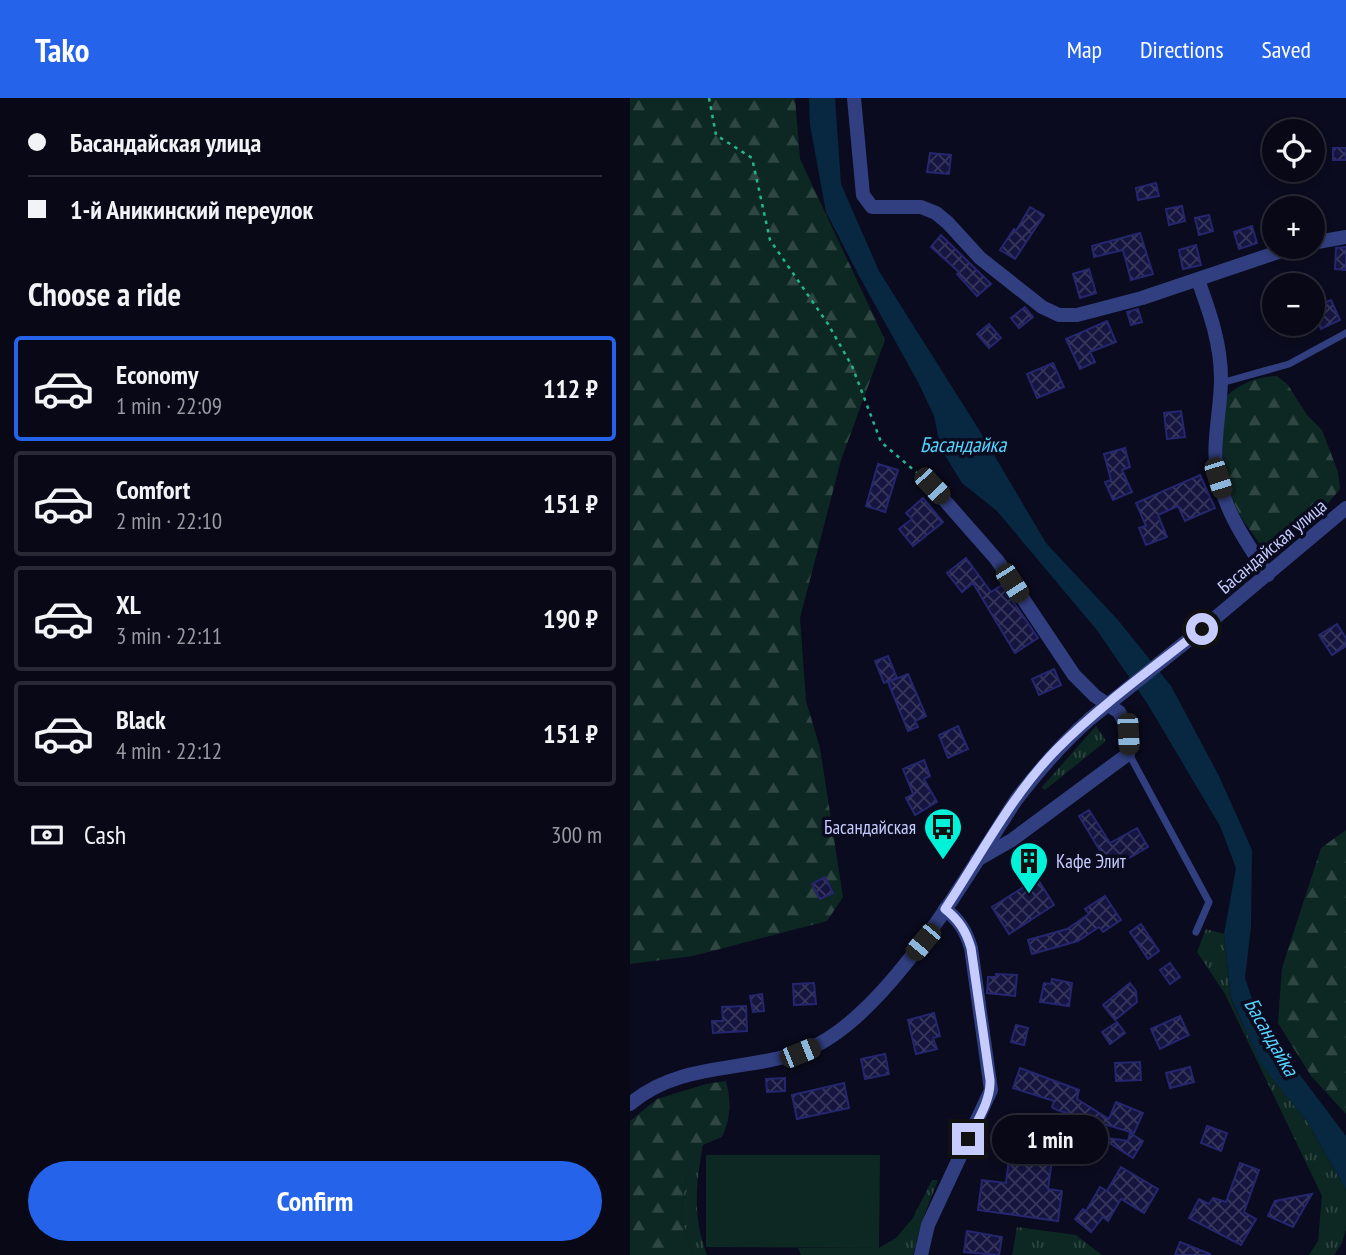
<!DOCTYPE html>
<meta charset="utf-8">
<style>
:root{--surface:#080816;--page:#11111f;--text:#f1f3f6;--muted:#989aa1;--line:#292935;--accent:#2563eb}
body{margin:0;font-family:"PT Sans Narrow",sans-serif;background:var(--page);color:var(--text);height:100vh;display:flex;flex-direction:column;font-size:26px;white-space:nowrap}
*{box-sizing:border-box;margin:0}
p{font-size:23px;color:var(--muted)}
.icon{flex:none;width:38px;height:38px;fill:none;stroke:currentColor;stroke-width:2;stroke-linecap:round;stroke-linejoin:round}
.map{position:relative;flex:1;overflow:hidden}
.details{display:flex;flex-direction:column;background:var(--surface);width:630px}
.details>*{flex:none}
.banner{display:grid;align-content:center;height:154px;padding:0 28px;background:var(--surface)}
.tools{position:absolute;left:632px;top:21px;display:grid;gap:14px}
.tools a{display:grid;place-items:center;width:63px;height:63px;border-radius:50%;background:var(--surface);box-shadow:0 4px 10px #0003,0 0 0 2px var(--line);font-size:35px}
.end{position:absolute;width:32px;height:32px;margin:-16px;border:9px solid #c7ccff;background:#111;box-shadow:0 0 0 4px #111}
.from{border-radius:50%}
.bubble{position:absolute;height:49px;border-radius:24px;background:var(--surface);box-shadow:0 4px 10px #0003,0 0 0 2px var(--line);font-size:23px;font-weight:700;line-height:49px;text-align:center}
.car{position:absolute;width:21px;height:42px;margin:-21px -10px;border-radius:9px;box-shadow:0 0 5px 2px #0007;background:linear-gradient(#222 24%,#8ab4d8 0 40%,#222 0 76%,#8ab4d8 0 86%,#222 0)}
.banner b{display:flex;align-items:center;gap:24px;height:66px;font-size:26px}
.banner b+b{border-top:2px solid var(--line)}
.banner i{width:18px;height:18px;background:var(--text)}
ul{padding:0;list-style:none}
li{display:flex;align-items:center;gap:21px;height:105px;margin:0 14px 10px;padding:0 14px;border:4px solid var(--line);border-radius:7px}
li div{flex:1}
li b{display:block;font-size:26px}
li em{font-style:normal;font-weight:700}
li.active{border-color:var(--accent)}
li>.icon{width:63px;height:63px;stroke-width:1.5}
h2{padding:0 28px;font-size:32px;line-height:84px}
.pay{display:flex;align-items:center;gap:18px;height:77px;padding:0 28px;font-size:26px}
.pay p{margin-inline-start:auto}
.action{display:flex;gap:14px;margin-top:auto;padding:14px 28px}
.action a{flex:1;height:80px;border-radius:42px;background:var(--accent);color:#fff;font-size:28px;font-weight:700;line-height:80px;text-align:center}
header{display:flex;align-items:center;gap:42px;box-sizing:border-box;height:98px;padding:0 35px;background:var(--accent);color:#fff}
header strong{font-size:33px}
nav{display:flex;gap:38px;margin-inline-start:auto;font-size:24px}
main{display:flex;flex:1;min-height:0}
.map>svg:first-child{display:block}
.grass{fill:url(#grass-tufts)}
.forest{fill:url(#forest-firs)}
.pitch{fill:#0d2822}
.water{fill:#072840}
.building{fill:url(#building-cross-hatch);stroke:#25266e;stroke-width:2}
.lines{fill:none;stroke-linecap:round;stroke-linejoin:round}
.path{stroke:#23b78f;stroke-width:2.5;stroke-dasharray:3.5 5;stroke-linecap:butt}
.service{stroke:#313f81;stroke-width:7}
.minor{stroke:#313f81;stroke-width:14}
.tertiary{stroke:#313f81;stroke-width:14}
.tertiary-bridge{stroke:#313f81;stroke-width:14}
.route{stroke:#c7ccff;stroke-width:9}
.labels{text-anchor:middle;stroke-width:7;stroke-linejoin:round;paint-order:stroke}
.street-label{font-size:19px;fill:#c7ccff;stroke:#0a0b1e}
.poi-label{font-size:19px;fill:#c7ccff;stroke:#0a0b1e;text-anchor:end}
.water-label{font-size:21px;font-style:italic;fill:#55d4ff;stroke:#0a0b1e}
</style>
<header>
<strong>Tako</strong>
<nav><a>Map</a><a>Directions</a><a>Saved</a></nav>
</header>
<main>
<section class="details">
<div class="banner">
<b><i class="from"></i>Басандайская улица</b>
<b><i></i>1-й Аникинский переулок</b>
</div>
<h2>Choose a ride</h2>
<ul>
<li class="active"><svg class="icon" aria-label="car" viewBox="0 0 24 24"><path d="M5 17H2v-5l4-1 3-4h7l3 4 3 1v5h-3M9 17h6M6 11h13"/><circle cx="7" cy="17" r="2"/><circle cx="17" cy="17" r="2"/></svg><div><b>Economy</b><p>1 min · 22:09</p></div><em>112 ₽</em></li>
<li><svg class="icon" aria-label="car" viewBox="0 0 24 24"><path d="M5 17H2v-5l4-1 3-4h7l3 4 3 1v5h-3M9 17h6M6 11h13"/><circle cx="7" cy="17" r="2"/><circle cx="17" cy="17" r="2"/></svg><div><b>Comfort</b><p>2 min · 22:10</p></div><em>151 ₽</em></li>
<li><svg class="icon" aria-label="car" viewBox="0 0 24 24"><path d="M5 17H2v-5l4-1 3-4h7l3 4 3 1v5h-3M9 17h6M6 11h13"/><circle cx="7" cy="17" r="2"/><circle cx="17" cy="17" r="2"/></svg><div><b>XL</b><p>3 min · 22:11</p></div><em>190 ₽</em></li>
<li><svg class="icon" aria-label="car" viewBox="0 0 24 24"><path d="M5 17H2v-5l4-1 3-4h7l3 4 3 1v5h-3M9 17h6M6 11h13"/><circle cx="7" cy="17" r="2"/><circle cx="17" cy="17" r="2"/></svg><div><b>Black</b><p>4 min · 22:12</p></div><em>151 ₽</em></li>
</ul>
<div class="pay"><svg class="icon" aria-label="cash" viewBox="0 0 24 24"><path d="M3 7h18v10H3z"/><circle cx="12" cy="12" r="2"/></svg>Cash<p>300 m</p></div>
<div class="action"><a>Confirm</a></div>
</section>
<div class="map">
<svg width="716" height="1157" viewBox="0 0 716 1157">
<defs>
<pattern id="grass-tufts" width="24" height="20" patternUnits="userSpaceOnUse" patternTransform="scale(1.75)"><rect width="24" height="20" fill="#0d2822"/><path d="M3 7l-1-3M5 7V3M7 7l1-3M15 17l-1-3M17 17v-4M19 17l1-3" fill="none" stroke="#2f4643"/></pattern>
<pattern id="forest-firs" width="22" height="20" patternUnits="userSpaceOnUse" patternTransform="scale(1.75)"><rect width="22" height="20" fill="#0d2822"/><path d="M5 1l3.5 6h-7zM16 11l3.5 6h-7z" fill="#2f4643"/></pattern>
<pattern id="building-cross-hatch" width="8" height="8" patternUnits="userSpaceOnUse" patternTransform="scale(1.75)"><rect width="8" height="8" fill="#151540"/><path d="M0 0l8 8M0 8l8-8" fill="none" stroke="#36365d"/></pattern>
</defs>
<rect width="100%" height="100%" fill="#0a0b1e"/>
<path class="grass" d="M466 628 476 643 415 692 412 689Z
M576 831 594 836 601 901 630 964 678 1025 716 1092V1131L712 1145 704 1157H679L688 1143 692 1098 595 896 567 854Z
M73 1046C66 1087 62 1117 77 1157H62L51 1118 56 1080Z
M302 1082H308L292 1123 283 1157H171L168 1150H249L266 1140 283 1120Z
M387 1129 446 1137 472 1157H382Z"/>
<path class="forest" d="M0 0H165L170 61 255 242 211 362 170 520 176 603 190 650 213 799 197 823 63 858 0 866Z
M647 278 658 287 677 317 692 332 708 374 710 391 694 410 651 447 634 452 612 421 596 388 590 324 591 304C606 287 624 279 647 278Z
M716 732V1016L681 978 648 925 652 870 691 750Z
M96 983C101 1002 101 1021 92 1039L73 1047 56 1080 51 1118 62 1157H0V1023L27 1001 76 986Z"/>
<path class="pitch" d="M76 1057H250L249 1150 76 1149Z"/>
<path class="water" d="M179 0H205L211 86 249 173 351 335 416 445 488 522 541 588 589 678 622 752 621 829 615 880 630 924 716 1038V1092L678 1025 630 965 601 900 594 836 606 770 590 728 517 605 466 531 367 413 332 385 311 351 304 318 289 286 229 178 196 114 180 27Z"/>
<path class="building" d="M703 50H716V62H703Z
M300 55 321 57 319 76 297 74Z
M526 85 529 98 508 102 506 90Z
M552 108 555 123 539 127 536 111Z
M400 109 414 117 385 161 370 152 384 131 386 133Z
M579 117 583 133 569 137 565 120Z
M622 128 627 145 609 151 604 134Z
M510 135 523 176 501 182 493 152 464 159 462 148Z
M311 137 361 186 347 198 327 176 329 174 301 149Z
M566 147 571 167 553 171 549 152Z
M716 149V172L705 171 706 150Z
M459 171 466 195 450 200 443 176Z
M701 202 710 222 691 231 682 210Z
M395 209 403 219 389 230 381 220Z
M508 211 512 224 501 227 497 214Z
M477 223 486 244 460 254 465 264 450 271 436 241Z
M359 226 371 240 359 250 347 236Z
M423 265 434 289 407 300 397 276Z
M551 313 555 339 537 341 534 315Z
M495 350 500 369 492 372 502 394 483 402 475 384 481 382 474 356Z
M248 366 268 372 255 414 236 408Z
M570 377 585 410 555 423 548 408 528 417 537 439 516 447 509 430 516 428 506 405Z
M293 400 313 424 283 448 269 431 282 421 276 415Z
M336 460 361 494 372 487 408 540 385 555 343 485 332 494 317 475Z
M707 526 716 540V548L702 557 689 537Z
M258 558 267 580 254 585 245 563Z
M424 571 431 587 409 597 402 581Z
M278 576 296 618 285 623 288 629 278 633 258 584Z
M328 628 338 651 318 660 309 637Z
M294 662 300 678 294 681 307 704 285 717 276 700 283 696 273 671Z
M459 712 480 745 507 730 518 749 481 771 449 718Z
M392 756 424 807 379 836 362 809 397 787 382 763Z
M195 779 203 795 190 801 182 786Z
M475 798 491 822 473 834 469 829 448 843 402 856 398 842 437 831 459 816 455 811Z
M511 826 529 853 518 861 500 834Z
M540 865 550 879 540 886 530 872Z
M366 876 387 877 385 898 357 895 358 879H366Z
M422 881 442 885 439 908 410 904 414 885 421 886Z
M184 885 186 906 164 907 163 886Z
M500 885 506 893 507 904 485 922 473 907Z
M132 896 134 913 123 914 120 898Z
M116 908 117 933 83 935 82 923H93L92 909Z
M304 915 310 938 303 940 307 951 286 956 278 922Z
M550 918 559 937 530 951 521 931Z
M487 924 495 935 480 946 472 934Z
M386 927 398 930 394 947 381 944Z
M255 956 259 976 235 981 231 961Z
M510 964 511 982 486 983 485 965Z
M560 969 564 984 540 990 536 975Z
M390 970 449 992 447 1001 479 1021 486 1004 513 1015 504 1035 427 1012 422 1009 424 1003 383 990Z
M155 980V993L137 994 136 981Z
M214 985 219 1010 167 1021 162 997Z
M577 1028 597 1035 591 1053 571 1045Z
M405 1030 426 1033 418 1091 432 1093 428 1123 348 1112 352 1082 376 1085 382 1038 404 1041Z
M500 1035 513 1043 503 1060 470 1039 498 1043Z
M610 1065 629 1072 614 1114 626 1121 611 1147 559 1120 569 1101 579 1106 583 1100 596 1104Z
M491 1069 528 1091 514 1115 491 1101 478 1123 473 1119 461 1134 445 1121 453 1111 456 1113 470 1089 477 1093Z
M682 1096 663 1129 638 1118 645 1103Z
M337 1133 372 1139 369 1157 334 1154Z
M550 1144 580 1156V1157H545Z"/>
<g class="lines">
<path class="path" d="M79 0 86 37 122 60 140 142 198 226 222 268 251 344 293 380"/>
<path class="service" d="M591 285 659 266 716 235
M499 656 579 804 566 834"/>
<path class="minor" d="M224 0 233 97 242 109H291L306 115 318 125 350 160 412 209 429 217H447L512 200 663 149
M682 145 716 139
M568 182C580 215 591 246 591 281 591 315 580 349 589 383 598 418 618 447 638 477
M302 388 367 462 444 577 465 598 489 614 495 625 498 656 382 742 347 762
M291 1157 298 1127 361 992 341 850C336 833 329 822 315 811"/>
<path class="tertiary" d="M572 531 716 410
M0 1006C49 964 114 974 171 954 255 925 338 775 386 702 409 672 432 645 461 620"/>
<path class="tertiary-bridge" d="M461 620 572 531"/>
</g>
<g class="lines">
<path class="route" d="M338 1041C347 1023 361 1003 360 982L341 850C336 833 329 822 315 811 351 757 382 696 428 650 472 606 524 569 572 531"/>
</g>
<defs>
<symbol id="bus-pin" viewBox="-11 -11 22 30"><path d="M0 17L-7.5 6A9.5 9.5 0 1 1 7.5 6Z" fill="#00f2d8" stroke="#0a0b1e"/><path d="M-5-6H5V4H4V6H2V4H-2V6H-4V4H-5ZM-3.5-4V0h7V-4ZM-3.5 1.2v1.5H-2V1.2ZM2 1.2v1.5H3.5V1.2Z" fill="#111"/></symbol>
<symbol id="building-pin" viewBox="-11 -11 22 30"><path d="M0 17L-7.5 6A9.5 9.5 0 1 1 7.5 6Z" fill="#00f2d8" stroke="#0a0b1e"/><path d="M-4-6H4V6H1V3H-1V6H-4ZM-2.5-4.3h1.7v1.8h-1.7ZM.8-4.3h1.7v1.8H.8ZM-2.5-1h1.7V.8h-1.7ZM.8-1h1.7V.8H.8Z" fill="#111"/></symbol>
</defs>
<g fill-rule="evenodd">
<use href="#bus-pin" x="291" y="707" width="44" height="60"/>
<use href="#building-pin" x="377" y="741" width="44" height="60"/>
</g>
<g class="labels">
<g class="street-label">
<text transform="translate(642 448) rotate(-40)" y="7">Басандайская улица</text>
</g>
<g class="poi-label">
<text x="286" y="736">Басандайская</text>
<text x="426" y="770" text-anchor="start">Кафе Элит</text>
</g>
<g class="water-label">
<text x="333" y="354">Басандайка</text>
<text transform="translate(641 939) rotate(60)" y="7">Басандайка</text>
</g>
</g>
</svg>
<div class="tools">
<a><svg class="icon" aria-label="locate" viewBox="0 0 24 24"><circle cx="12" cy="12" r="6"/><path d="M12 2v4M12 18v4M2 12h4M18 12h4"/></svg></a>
<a>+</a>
<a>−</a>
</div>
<i class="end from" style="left:572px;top:531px"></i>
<i class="end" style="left:338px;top:1041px"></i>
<div class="bubble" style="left:362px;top:1017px;width:116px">1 min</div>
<i class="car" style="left:588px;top:380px;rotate:162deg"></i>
<i class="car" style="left:302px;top:388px;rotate:137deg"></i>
<i class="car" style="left:382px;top:485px;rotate:147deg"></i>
<i class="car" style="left:498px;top:636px;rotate:177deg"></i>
<i class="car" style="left:293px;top:844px;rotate:220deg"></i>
<i class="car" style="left:170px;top:955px;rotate:68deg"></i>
</div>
</main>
